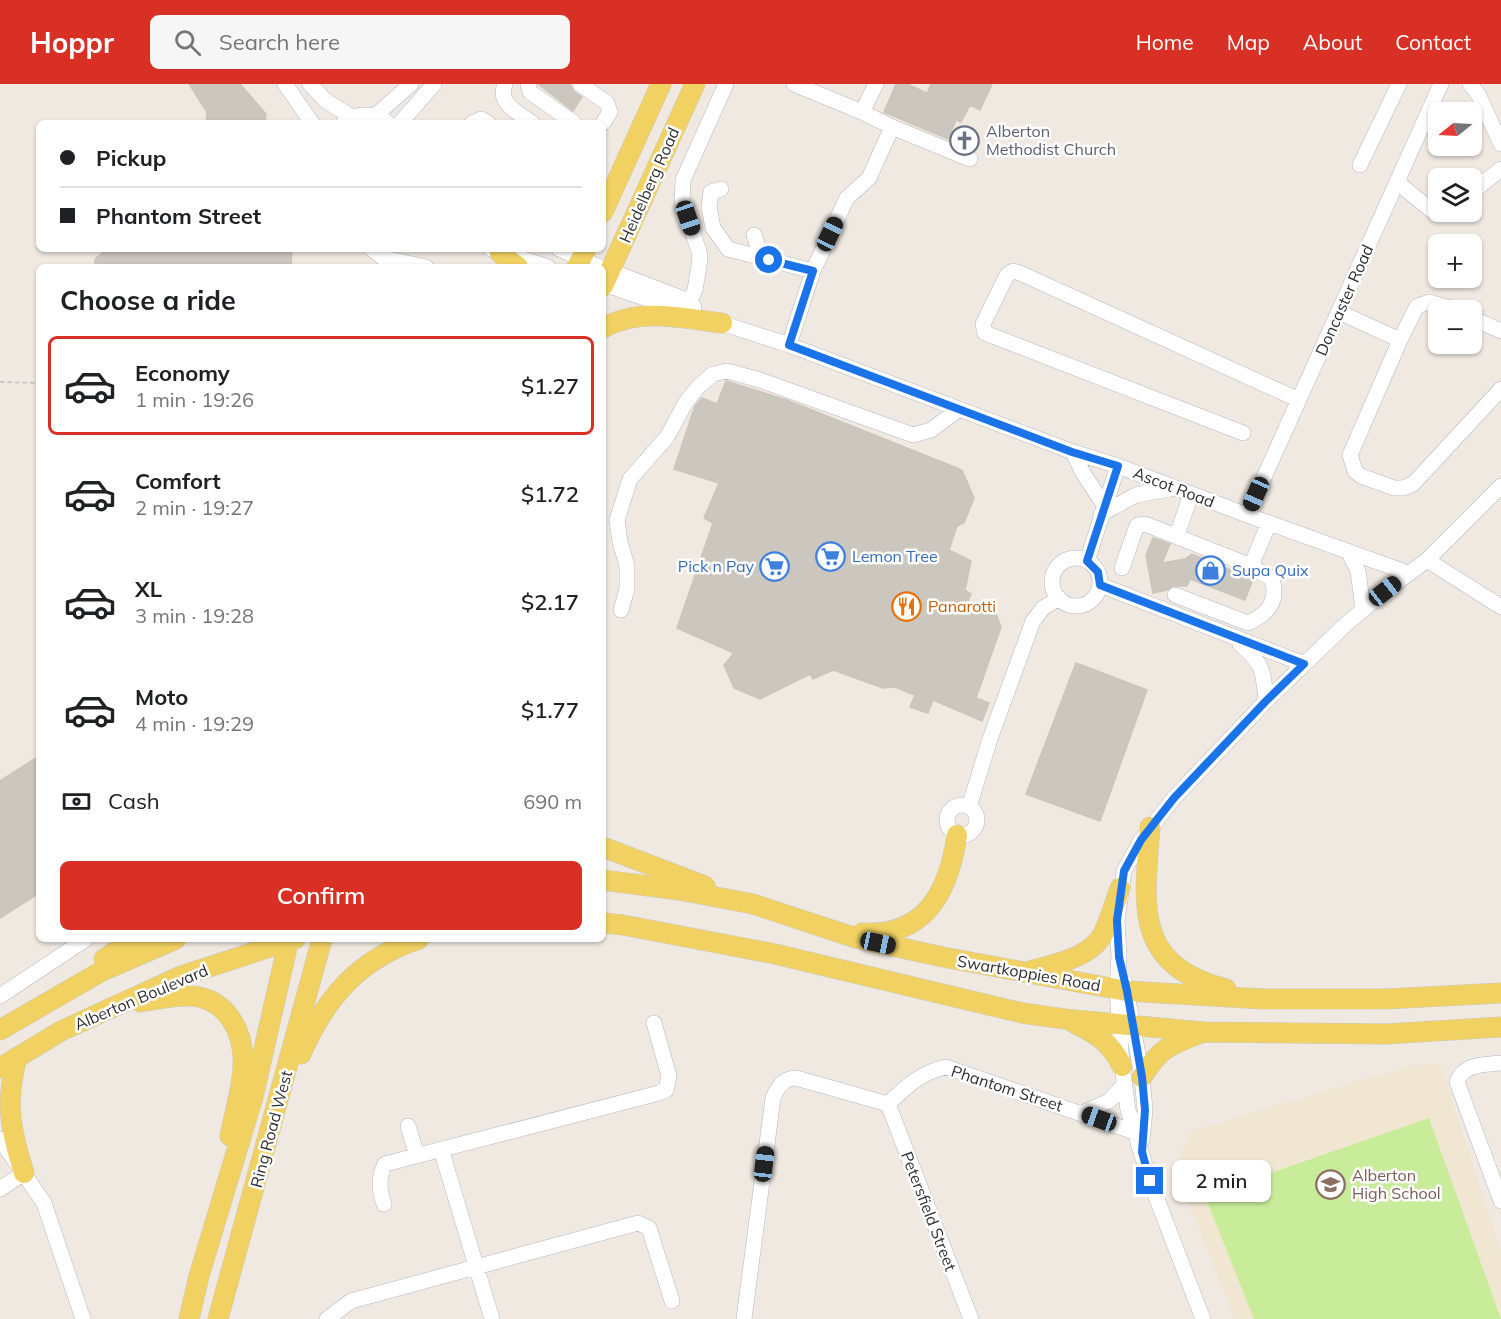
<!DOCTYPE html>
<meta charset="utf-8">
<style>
:root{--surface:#fff;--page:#f6f6f6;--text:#202124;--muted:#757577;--line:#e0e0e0;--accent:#d93025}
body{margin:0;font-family:Mulish,sans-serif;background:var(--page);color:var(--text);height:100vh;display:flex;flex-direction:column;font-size:22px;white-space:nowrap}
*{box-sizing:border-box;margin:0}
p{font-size:20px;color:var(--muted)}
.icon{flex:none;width:33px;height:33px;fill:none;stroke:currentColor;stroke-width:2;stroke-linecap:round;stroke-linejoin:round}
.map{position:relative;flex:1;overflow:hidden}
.side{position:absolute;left:36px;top:180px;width:570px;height:678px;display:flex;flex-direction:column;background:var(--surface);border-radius:9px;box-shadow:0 2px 4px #0004}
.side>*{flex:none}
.hud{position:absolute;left:36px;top:36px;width:570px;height:132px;border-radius:9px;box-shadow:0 2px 4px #0004;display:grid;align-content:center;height:132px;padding:0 24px;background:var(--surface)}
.needle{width:39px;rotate:252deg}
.controls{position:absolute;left:1428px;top:18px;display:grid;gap:12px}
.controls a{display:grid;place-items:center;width:54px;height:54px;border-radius:9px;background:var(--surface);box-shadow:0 2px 4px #0004;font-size:30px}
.end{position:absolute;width:27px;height:27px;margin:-14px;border:8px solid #1a73e8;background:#fff;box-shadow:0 0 0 3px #fff}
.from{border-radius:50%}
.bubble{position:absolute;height:42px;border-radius:9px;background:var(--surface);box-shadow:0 2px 4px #0004;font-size:20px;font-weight:600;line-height:42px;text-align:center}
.car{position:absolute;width:18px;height:36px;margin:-18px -9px;border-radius:8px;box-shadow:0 0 4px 2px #0007;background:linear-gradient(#222 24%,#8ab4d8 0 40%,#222 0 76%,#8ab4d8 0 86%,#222 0)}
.hud b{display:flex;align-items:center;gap:21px;height:57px;font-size:22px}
.hud b+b{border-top:2px solid var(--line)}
.hud i{width:15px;height:15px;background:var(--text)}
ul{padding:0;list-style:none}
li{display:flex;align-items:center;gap:18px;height:99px;margin:0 12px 9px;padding:0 12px;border:3px solid transparent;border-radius:9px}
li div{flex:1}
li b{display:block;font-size:22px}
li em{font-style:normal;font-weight:600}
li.on{border-color:var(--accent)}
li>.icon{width:54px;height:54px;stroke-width:1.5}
h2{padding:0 24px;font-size:27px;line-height:72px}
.pay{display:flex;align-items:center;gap:15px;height:66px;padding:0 24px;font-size:22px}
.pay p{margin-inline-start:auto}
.cta{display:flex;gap:12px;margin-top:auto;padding:12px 24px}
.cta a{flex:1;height:69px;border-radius:9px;background:var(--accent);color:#fff;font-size:24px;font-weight:600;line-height:69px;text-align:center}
header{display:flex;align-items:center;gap:36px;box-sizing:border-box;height:84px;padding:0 30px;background:var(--accent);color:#fff}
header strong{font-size:28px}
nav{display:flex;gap:33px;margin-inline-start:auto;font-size:21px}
.search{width:420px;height:54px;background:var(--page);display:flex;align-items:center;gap:15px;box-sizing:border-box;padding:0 21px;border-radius:9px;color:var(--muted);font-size:22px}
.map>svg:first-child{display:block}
.education{fill:#f0e6d1}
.pitch{fill:#c9ec9a}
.building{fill:#cbc7bf;stroke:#cbc5ba;stroke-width:1.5}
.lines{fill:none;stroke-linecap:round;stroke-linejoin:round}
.minor-casing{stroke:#b4b7c1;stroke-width:16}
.major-casing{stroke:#c9c9c9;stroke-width:21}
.path{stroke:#c9c9c9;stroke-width:2;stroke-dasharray:4.5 3;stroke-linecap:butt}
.minor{stroke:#fff;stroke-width:15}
.major{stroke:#f2d163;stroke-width:20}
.route{stroke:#1a73e8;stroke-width:8}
.labels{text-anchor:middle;stroke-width:5;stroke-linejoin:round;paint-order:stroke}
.worship-label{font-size:16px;fill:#5b616d;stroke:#fff;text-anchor:start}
.street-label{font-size:16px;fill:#2e2e2e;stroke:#fff}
.shop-label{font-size:16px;fill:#366cbe;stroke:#fff;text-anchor:start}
.food-label{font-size:16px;fill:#c56008;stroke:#fff;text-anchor:start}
.education-label{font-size:16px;fill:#785e54;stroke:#fff;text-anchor:start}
</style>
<header>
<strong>Hoppr</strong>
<div class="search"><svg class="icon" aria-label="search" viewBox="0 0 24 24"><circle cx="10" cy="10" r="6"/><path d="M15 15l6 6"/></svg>Search here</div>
<nav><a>Home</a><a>Map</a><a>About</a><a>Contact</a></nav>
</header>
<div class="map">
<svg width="1501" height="1235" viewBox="0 0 1501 1235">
<rect width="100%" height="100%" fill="#efe9e1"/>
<path class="education" d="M1440 980 1501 1167V1235H1235L1189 1120 1177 1081 1191 1047 1413 981Z"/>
<path class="pitch" d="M1429 1034 1501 1235H1254L1205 1112Z"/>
<path class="building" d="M189 0H240L266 30 265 39H206L207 28Z
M538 0H570L574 8 582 13 573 27Z
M896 0H907L927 9 931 0H992L980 26 970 21 961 38 956 36 948 55 884 28Z
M107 165H292L291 183H95V175Z
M726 297 787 316 962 386 974 414 964 439 957 442 949 466 971 477 965 506 971 510 967 519 996 530 1001 543 976 614 989 619 982 637 933 616 928 629 910 623 915 611 895 603 883 604 833 586 813 595 810 590 760 615 734 604 724 581 734 569 677 544 713 439 704 434 719 399 674 385 695 322 702 314 717 320Z
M1153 454 1170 460 1162 479 1185 475 1192 470 1253 495 1245 516 1190 495 1187 502H1173L1167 506 1153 509 1146 471Z
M1076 579 1147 606 1100 737 1026 710Z
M39 672V809L0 834V697Z"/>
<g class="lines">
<defs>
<path id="minor" d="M285 0 312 39
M310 0 326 17 352 33
M505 0C497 20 518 28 532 39
M528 0 530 8 574 39
M580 0 607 19 610 28 603 39
M794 0 862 28
M1470 0 1478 10 1501 60
M375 32 411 0
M344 37C359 29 374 29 388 39
M400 39 434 0
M472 39 481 35 488 39
M892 43 970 75
M1360 81 1399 0
M1397 98 1431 126 1437 129 1447 128
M721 105 711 108 709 123 713 144 728 165 813 187
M1472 108 1501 85
M754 151 762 174
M372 165 383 174 426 183
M491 165 548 183
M559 165 600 183
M603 184 689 217 694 223
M603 200 686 228
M1456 226 1429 218 1417 222 1400 256 1350 371 1355 387 1361 392 1394 404H1403L1413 400 1501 305
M684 228 695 206 700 175 699 167 682 118 683 96 726 0
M1339 228 1400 256
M1472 234 1501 247
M712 236 789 261 1073 368 1118 382 1247 431 1408 489
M789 261 813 187 847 114 869 94 892 43 862 28 876 0
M1243 349 985 249 983 240 1007 191 1013 187 1020 189 1299 316
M1073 368 1083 389 1104 421
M1101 430 1136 411 1175 404
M1247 431 1441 0
M1177 451 1191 410
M1348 467 1358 487 1363 525
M1052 498a24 24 0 1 1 48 0a24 24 0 1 1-48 0Z
M1427 476 1501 523
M1087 477 1118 382
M1122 484 1136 444 1138 441 1145 440 1251 482
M1100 501 1304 580
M1175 511 1248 539C1268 530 1279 517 1272 495L1251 482 1269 439
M621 526 627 505V482L620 458 617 436 630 395 667 353 686 318 698 303 713 290 727 287 760 296 913 351 931 346 959 325
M1240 560C1264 581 1263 586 1266 617
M947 736a15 15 0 1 1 30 0a15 15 0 1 1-30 0Z
M969 723 990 655 1033 537 1043 524 1059 514
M1125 899 1142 993 1145 1026 1142 1056
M0 912 86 855
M1501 979C1484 981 1464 979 1457 998L1501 1117
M888 1020C906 1003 921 988 946 983L1134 1048H1140
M888 1020 971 1235
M1082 1029 1109 1017 1125 1000
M408 1042 417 1072
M0 1055 44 1119 83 1235
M441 1065 492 1235
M0 1105 24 1089
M384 1120C379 1105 378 1095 385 1080L659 1009 666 1006 669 992 654 939
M327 1235 351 1217 638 1139 649 1144 672 1217
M744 1235 773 1014C777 1004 783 994 796 994L888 1020
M1203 1235 1150 1097 1128 1026 1122 982 1117 905 1119 873 1117 836 1124 787 1141 756 1174 714 1266 617 1345 541 1385 507 1427 476 1501 402"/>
<path id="major" d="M603 128 661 0
M500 169 518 183
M577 183 586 165
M603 202 695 0
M603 244C640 223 681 234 722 239
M1150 743C1144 822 1133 881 1226 905
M603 763 705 802
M603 796 679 806 753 820 856 854 943 873 1127 907 1263 915H1385L1501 909
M603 839 623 841 775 870 1022 929 1065 935 1203 948 1386 950 1501 943
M862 849C926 853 949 807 957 751
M104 875 134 855
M1030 887C1054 880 1092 874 1104 848 1110 834 1115 819 1120 804
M141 918C157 915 175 911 192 912 228 915 245 950 243 983 242 1006 234 1030 230 1052
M1074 939C1097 950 1111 959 1122 982
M0 946 102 887 176 855
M301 970C326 913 359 875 419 855
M17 973C5 1019 10 1044 24 1089
M0 984 61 947 181 892 295 855
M1142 993C1160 964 1170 961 1201 949
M189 1235 199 1192 253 1013 289 855
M218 1235 322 855"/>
</defs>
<use href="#minor" class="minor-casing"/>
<use href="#major" class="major-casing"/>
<path class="path" d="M0 298 39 299"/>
<use href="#minor" class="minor"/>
<use href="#major" class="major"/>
</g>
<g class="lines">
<path class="route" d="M769 176 813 187 789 261 1072 368 1118 382 1087 477 1098 488 1100 501 1304 580 1266 617 1174 714 1141 756 1124 787 1117 836 1119 873 1127 907 1142 993 1145 1026 1142 1068 1150 1097"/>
</g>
<defs>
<symbol id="church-ring" viewBox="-11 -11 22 22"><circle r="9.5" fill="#fff" stroke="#6b7280" stroke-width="1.5"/><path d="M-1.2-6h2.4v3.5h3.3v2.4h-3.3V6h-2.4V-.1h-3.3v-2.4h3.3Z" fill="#6b7280"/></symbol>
<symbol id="supermarket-ring" viewBox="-11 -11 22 22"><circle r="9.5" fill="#fff" stroke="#3f7fe0" stroke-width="1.5"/><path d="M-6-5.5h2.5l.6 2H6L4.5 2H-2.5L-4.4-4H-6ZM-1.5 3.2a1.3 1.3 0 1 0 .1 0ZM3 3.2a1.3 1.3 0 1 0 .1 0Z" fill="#3f7fe0"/></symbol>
<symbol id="shop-ring" viewBox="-11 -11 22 22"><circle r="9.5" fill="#fff" stroke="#3f7fe0" stroke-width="1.5"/><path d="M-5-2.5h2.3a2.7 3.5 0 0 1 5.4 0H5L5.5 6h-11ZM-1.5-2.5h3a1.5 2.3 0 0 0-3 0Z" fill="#3f7fe0"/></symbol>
<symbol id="restaurant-ring" viewBox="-11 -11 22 22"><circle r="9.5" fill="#fff" stroke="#e8710a" stroke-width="1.5"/><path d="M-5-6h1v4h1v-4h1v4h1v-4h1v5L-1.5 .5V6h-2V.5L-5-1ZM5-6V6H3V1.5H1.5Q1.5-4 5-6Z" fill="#e8710a"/></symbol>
<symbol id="school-ring" viewBox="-11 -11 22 22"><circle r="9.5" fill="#fff" stroke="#8d6e63" stroke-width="1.5"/><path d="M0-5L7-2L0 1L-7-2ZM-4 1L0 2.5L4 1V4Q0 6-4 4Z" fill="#8d6e63"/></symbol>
</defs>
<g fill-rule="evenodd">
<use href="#church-ring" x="948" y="40" width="33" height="33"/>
<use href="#supermarket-ring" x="814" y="456" width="33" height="33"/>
<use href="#supermarket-ring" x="758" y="466" width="33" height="33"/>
<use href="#shop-ring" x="1194" y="470" width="33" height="33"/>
<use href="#restaurant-ring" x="890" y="506" width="33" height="33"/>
<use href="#school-ring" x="1314" y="1084" width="33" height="33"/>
</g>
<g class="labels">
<g class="worship-label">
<text x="986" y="53">Alberton<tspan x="986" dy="18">Methodist Church</tspan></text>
</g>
<g class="street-label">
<text transform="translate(649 101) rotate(-66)" y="6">Heidelberg Road</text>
<text transform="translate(1344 216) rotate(-66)" y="6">Doncaster Road</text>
<text transform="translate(1174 403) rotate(21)" y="6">Ascot Road</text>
<text transform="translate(1029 889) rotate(10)" y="6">Swartkoppies Road</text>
<text transform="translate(141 913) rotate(-23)" y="6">Alberton Boulevard</text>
<text transform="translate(1007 1004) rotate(18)" y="6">Phantom Street</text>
<text transform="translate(271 1045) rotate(-75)" y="6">Ring Road West</text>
<text transform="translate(929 1127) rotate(69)" y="6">Petersfield Street</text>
</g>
<g class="shop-label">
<text x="852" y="478">Lemon Tree</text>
<text x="754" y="488" text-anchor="end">Pick n Pay</text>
<text x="1232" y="492">Supa Quix</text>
</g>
<g class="food-label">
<text x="928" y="528">Panarotti</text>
</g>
<g class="education-label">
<text x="1352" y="1097">Alberton<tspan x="1352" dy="18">High School</tspan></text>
</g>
</g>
</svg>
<div class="controls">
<a><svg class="needle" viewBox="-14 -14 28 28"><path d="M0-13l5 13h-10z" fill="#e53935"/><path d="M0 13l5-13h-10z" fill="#757577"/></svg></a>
<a><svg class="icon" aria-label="layers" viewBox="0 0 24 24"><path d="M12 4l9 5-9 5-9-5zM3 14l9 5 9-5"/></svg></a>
<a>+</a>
<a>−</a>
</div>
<i class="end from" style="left:769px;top:176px"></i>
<i class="end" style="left:1150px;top:1097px"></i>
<div class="bubble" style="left:1172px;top:1076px;width:99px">2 min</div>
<i class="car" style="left:688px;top:134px;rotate:161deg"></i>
<i class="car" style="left:830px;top:150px;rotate:25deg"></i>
<i class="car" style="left:1256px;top:410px;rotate:204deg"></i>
<i class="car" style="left:1385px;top:507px;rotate:52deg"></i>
<i class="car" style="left:878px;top:859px;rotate:102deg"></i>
<i class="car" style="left:1099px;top:1035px;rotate:290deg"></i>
<i class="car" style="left:764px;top:1080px;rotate:7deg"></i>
<div class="hud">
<b><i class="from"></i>Pickup</b>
<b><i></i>Phantom Street</b>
</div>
<section class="side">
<h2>Choose a ride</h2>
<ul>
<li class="on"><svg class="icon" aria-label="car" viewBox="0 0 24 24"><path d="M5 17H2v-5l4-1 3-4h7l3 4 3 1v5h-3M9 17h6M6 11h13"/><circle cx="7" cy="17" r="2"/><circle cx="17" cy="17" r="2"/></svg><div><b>Economy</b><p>1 min · 19:26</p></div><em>$1.27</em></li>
<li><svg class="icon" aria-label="car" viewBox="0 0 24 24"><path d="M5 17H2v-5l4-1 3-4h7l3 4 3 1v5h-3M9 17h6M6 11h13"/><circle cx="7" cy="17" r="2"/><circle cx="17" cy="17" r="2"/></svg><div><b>Comfort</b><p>2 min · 19:27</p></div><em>$1.72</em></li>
<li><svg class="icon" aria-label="car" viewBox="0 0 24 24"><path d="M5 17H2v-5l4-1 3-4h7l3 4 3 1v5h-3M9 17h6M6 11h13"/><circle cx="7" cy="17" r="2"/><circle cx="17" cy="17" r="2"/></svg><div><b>XL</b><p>3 min · 19:28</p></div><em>$2.17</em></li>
<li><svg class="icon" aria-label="car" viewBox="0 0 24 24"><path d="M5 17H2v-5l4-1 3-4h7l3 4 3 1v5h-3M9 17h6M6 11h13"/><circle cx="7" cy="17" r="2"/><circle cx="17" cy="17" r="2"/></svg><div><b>Moto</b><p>4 min · 19:29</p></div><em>$1.77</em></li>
</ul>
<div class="pay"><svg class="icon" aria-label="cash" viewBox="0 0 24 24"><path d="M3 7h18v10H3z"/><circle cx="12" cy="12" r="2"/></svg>Cash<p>690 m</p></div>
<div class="cta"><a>Confirm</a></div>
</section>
</div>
